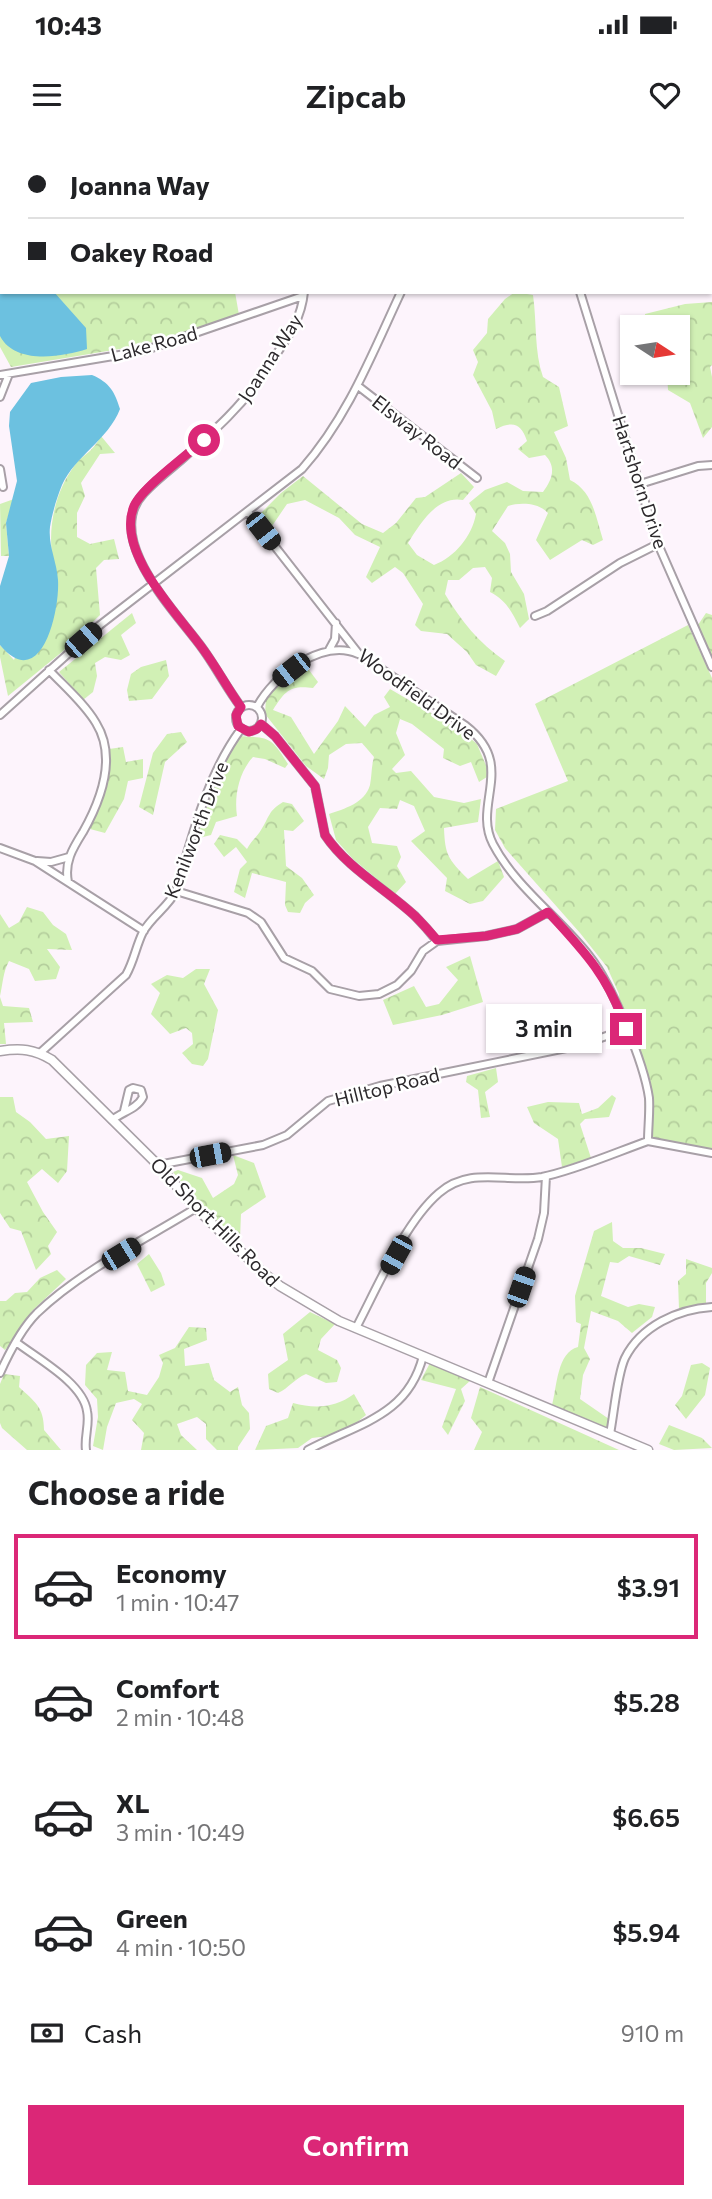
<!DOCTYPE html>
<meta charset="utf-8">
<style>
:root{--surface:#fff;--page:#f2f2f2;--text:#202124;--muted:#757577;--line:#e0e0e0;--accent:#db2777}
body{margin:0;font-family:Commissioner,sans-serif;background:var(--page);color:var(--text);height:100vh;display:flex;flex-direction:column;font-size:26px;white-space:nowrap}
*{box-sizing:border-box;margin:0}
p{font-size:23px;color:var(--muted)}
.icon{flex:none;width:38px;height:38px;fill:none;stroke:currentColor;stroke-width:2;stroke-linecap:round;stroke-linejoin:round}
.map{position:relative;height:1310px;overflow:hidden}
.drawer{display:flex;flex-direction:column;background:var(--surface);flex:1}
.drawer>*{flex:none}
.banner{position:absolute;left:0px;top:0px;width:712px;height:154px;box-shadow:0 2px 5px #0004;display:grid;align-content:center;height:154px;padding:0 28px;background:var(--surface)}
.needle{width:46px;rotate:102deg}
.tools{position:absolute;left:620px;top:175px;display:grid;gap:14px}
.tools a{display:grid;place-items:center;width:70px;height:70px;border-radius:0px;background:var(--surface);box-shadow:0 2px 5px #0004;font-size:35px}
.end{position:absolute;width:32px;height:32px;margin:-16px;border:9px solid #db2777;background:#fff;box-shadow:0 0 0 4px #fff}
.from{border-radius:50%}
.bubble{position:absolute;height:49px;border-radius:0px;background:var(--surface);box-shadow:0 2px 5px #0004;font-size:23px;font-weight:600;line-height:49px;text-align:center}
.car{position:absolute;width:21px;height:42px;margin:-21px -10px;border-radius:9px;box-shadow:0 0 5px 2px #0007;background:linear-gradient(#222 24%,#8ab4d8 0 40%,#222 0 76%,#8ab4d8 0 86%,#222 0)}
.banner b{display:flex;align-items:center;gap:24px;height:66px;font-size:26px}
.banner b+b{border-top:2px solid var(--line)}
.banner i{width:18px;height:18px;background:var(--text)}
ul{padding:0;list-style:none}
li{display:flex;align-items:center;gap:21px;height:105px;margin:0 14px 10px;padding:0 14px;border:4px solid transparent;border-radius:0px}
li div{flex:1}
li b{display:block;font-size:26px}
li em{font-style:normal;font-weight:600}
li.selected{border-color:var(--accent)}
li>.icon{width:63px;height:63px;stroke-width:1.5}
h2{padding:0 28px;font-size:32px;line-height:84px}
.pay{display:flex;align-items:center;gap:18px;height:77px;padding:0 28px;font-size:26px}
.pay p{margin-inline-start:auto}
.cta{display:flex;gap:14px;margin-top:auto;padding:14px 28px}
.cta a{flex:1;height:80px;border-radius:0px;background:var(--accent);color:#fff;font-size:28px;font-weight:600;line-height:80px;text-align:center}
.status{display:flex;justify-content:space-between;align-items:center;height:49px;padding:0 35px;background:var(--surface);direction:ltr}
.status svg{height:19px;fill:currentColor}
header{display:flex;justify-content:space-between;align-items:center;height:91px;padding:0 28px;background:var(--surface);font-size:32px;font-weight:600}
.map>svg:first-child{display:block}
.forest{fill:url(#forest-crowns)}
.water{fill:#6cc1e0}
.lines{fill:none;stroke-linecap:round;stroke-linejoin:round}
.minor-casing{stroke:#a8a0a7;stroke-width:10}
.major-casing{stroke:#a8a0a7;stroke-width:11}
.minor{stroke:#fff;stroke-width:6}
.major{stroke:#fff;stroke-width:8}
.route{stroke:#db2777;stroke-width:9}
.labels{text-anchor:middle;stroke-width:5;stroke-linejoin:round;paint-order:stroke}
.street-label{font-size:19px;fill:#2c292c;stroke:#fff}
</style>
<div class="status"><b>10:43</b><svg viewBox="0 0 49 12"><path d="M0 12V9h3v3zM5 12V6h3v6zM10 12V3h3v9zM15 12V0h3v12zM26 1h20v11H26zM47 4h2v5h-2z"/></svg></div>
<header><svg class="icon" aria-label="menu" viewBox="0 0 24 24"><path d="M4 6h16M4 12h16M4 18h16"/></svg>Zipcab<svg class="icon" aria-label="heart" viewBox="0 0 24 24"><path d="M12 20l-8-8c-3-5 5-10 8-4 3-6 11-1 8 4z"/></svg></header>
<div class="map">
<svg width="712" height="1310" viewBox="0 0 712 1310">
<defs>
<pattern id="forest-crowns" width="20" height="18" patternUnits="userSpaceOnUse" patternTransform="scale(1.75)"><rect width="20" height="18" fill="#d1f0b5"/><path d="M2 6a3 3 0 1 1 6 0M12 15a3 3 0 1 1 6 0" fill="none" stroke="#b4ce9c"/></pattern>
</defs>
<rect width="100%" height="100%" fill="#fdf4fc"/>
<path class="forest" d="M0 27H2V152H235L239 175 144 205 11 227 0 207Z
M515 152 533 155C537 183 534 211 543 237L559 247 568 286 554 292 566 318 570 340C593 351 596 378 603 400L593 405 582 400 550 420 536 400 548 373C539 363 521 362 508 366L492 391 505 403 510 414 511 432 524 454 529 479 520 488C512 472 506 460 490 452L492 438 485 427 473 428 459 440H448L445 454C461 481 479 503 505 521L496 536 476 525 467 512 447 494 421 491 415 485 423 464 403 433 395 427 372 443 366 437 380 407 355 395 339 378 305 360 287 364 272 386 261 373 281 353 303 336 362 384 383 393 396 383 416 358 425 357 461 333 474 347 463 360C437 355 420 384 408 403L417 415 434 425C455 417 472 396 476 374L469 363 485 350 507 342 523 351 543 352C552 340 557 327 545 315L529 318 518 309 527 301C521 283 513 281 496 289L492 271 473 235 478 222 473 210 487 193 488 179 505 159Z
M712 162V225L710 227 712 237V287L703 298 690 263 668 250 667 233H677V226L683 224 677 212V187H645V174L685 164Z
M101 296 115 313 100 314 81 343 85 356 77 373V397L90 404 114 399 119 419 104 420 96 428 100 475 62 512 8 556 0 517V505L14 520 53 420C47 389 55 351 75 325 79 319 86 315 91 310 95 306 98 301 101 296Z
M14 359 6 383 9 416H1L0 364Z
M132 473 136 483 121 495 130 515 121 520 105 517 95 523 97 536 93 552 83 560 59 532Z
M706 473 712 475V521L698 485Z
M688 485 712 538V1014L645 998 644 950 620 870 619 854 607 827 580 793 505 708 495 690 496 669 568 641 535 564Z
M166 520 169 536 152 559 129 561 127 550 131 534 141 527Z
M306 526 318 542 313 548C290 545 285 551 273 570L291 577 314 614 338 581 345 566 365 587 374 575 390 567 384 557 390 549 462 591 477 604 490 635 479 642 471 622 460 626 443 618 444 609 412 584 400 579 396 593 405 615 392 629 396 633 411 631 434 657 464 663 481 659 478 682 444 688C445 715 448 719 468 739L498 721 504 737 483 761 470 764 445 751 447 738 411 701 425 691 414 666 400 660 397 669 380 668 368 687 372 703 397 706 401 717 397 726 406 742 395 754 353 719 336 700 329 674C344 669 365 663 370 645 372 635 371 628 374 617L362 603 346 604 329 615 328 628 324 639 306 626 265 574 266 558 286 537Z
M181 592 187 602 165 622 153 675 139 667 153 613 167 594Z
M236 596C269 598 270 595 288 624L285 628 265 619 253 617C239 632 234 656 237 676L216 682 211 695 195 699 213 650Z
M123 607 126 622 143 619V638L128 641 124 659 105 693 90 689C101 662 109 638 109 609Z
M283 662 292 664 304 681 293 691 284 690 286 726 302 738 314 755 305 763 300 773 288 772 285 765 286 742 252 733 245 758 234 752 240 729 247 722 236 707 224 717 214 704 220 695 237 699 247 709C251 701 257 697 261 690 270 676 268 671 283 662Z
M27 767 43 772 53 785 66 794 72 810 47 809 60 827 56 839 35 841 29 829 9 821C3 832 3 843 0 856V774L9 788 19 782Z
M470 816 483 862 442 875 393 885 383 860 414 846 426 867 439 864 458 840 446 827Z
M196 829H210L204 844 218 870 208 919 203 926 192 924 182 913 193 904 192 893 186 888 170 894 151 874 160 853 151 844 167 835 183 838Z
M0 857 3 866 29 868 33 882 4 883 6 904H0Z
M496 928 498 942 485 952 490 977 481 978 478 950 466 942 467 936Z
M612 955 616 958 609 977 585 979 580 984 591 1018 562 1027 558 999 534 983 527 967 548 962 579 963 582 974 598 968Z
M0 957H13L16 972 30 982 46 999 69 996 67 1031 58 1043 42 1029 27 1042 43 1072 57 1092 48 1106 51 1114 36 1130 21 1091 10 1088 0 1073Z
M233 1015 254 1023 266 1057 241 1074 240 1099 215 1082 173 1032 178 1030 202 1038 213 1058 234 1044 238 1035Z
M612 1082 613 1101 623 1108H641L665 1114 660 1125 629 1116 618 1123 610 1122 601 1156 628 1167 639 1164 655 1167 652 1177 632 1193 618 1181 591 1171 584 1208 590 1219 583 1235 580 1259 609 1279 607 1290 552 1265C557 1247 557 1212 578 1207L581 1184 576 1182 575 1156 594 1091Z
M149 1114 161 1133 165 1145 151 1152 137 1124Z
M686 1119 712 1128V1133L706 1143V1163L679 1169 678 1141 686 1134Z
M57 1130 66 1139 32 1171 18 1194 5 1210 0 1206V1161H6L15 1153 27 1152 40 1138Z
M310 1172 335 1184 321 1199 318 1210 337 1220 341 1228 337 1242 326 1243 306 1234C294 1239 289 1248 278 1253L269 1249 268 1234 288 1220 283 1194Z
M189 1187 206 1188 207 1200 184 1209 185 1226 209 1223 214 1240 230 1252 238 1247 242 1265 249 1273 250 1289 238 1307V1310H217L206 1299V1284L197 1277 177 1284 181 1295 197 1310H141L144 1293 132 1280 142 1264 134 1259 116 1263 107 1287 103 1310 93 1306 98 1277 97 1259 85 1245 86 1225 97 1213 112 1212 107 1230 125 1232 128 1251 147 1255 159 1237 163 1223 159 1215 175 1208Z
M430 1223 471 1240 461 1249 465 1261 448 1295 442 1287 456 1249 421 1240Z
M702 1223 710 1228 705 1255 686 1279 675 1265 682 1256 691 1225Z
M4 1234 20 1236 19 1247C35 1262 44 1267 44 1290L61 1310H27L2 1288 0 1283V1244Z
M480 1247 619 1310H474L482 1292 471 1278Z
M354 1254 366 1275 351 1287 329 1296 312 1298 298 1308 255 1310 266 1286 288 1278 293 1263C315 1269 335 1268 354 1254Z
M669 1285 702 1298 712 1308 674 1310 659 1304Z"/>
<path class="water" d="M0 35H2V152H54L86 188 87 209C62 217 15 225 0 196Z
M92 235C109 242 115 252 120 269 108 300 75 316 62 345 57 357 52 374 50 387 48 406 57 422 58 440 60 471 41 554 0 505V446L9 416 6 383 17 341 9 286 10 272 31 243 61 237Z"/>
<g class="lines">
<defs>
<path id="minor" d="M353 0 354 2
M561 0V2
M710 7H712
M580 152 658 404 712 527
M0 235 143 211 303 156
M358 246 477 338
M0 257 9 234
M0 329 3 347
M640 344 698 326 712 325
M248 372 359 514 466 586C517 626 472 663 493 704 516 748 560 778 590 817 612 845 644 923 649 958 650 972 648 987 648 1001
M535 476 547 471 620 423 658 404
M329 510 335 499 336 483
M49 530C65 547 84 563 96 583 117 617 101 660 83 692 73 708 64 722 68 742
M236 578a13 13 0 1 1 26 0a13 13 0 1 1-26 0Z
M241 567C226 547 215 525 200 505 174 470 102 397 144 353 155 341 168 331 180 321 213 292 244 265 267 228 284 202 301 183 304 152
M257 567C273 536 322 498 358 514
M0 575 100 485 302 329C348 277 372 214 401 152
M261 584 275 596 315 646 325 695C347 728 386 749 415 776 423 784 430 792 437 801
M0 708 35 721 144 791
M37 721 51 722 69 717
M176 751 248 773 261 782 284 818 312 831 330 849 359 856 379 854 397 845 411 831 423 811 437 801 486 796 517 789 548 772
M40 913 126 835C134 821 136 806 143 792 152 776 168 767 176 751 192 696 207 635 241 589
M112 980C122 972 137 969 143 957L141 950 133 948 129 950 124 971
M648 1001 712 1013
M158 1025 263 1005 287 995 328 961 380 946 581 905 626 889
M356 1188C377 1148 405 1082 439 1053 470 1026 506 1043 542 1037 573 1031 617 1012 648 1001
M16 1202C38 1219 83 1243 87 1271 90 1284 84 1297 86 1310
M0 1233C9 1213 21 1189 37 1173 81 1131 144 1100 196 1068
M488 1243 538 1099 544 1073 546 1036
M610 1294C614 1274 617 1235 625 1218 641 1186 678 1169 712 1167
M308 1310C356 1284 408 1277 423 1216"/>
<path id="major" d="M0 911C21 908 34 909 52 920L158 1025 196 1068 261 1131 280 1146 339 1181 648 1310"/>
</defs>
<use href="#minor" class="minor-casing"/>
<use href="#major" class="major-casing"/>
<use href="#minor" class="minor"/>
<use href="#major" class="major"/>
</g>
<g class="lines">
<path class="route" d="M204 300C187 315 143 347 134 366 115 412 179 475 203 509 217 528 228 549 241 567L236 575 238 586 249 592 257 589 261 584 275 596 315 646 325 695C347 728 386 749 415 776 423 784 430 792 437 800L486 796 517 789 548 772C584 811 609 837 626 889"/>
</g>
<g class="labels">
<g class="street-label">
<text transform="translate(154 204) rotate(-15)" y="7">Lake Road</text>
<text transform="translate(270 218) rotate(-57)" y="7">Joanna Way</text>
<text transform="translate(417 292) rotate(38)" y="7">Elsway Road</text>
<text transform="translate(640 342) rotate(72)" y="7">Hartshorn Drive</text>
<text transform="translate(417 554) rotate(36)" y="7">Woodfield Drive</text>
<text transform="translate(196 690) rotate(-69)" y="7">Kenilworth Drive</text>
<text transform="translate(387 947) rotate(-14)" y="7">Hilltop Road</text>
<text transform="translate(215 1082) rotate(45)" y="7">Old Short Hills Road</text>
</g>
</g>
</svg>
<div class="tools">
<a><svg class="needle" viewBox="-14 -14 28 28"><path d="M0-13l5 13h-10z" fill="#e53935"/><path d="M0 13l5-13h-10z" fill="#757577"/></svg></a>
</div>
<i class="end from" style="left:204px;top:300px"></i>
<i class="end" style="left:626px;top:889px"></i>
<div class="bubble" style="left:486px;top:864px;width:116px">3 min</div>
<i class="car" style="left:263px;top:391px;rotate:142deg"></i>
<i class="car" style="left:83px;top:500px;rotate:49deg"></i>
<i class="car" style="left:291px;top:530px;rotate:232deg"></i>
<i class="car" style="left:210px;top:1015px;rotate:79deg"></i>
<i class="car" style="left:121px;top:1114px;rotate:59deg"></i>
<i class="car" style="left:396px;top:1115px;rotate:209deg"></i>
<i class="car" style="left:521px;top:1147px;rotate:19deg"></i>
<div class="banner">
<b><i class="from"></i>Joanna Way</b>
<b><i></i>Oakey Road</b>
</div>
</div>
<section class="drawer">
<h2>Choose a ride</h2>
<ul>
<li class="selected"><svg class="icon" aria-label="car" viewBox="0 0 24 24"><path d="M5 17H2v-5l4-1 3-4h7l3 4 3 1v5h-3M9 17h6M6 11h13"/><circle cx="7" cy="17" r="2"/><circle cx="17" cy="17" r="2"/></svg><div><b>Economy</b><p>1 min · 10:47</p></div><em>$3.91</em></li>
<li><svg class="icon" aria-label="car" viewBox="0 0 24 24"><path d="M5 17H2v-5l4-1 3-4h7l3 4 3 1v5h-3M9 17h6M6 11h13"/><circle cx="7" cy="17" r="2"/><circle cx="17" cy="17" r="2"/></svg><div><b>Comfort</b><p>2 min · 10:48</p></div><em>$5.28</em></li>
<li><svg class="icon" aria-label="car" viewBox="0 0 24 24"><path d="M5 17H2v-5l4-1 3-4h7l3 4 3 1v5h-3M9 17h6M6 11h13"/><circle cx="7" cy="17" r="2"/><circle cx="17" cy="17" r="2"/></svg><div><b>XL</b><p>3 min · 10:49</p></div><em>$6.65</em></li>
<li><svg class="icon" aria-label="car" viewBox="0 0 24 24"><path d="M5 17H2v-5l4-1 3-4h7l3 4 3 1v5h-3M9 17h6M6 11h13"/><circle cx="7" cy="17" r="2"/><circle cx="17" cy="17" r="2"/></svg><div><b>Green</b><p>4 min · 10:50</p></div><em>$5.94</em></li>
</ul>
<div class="pay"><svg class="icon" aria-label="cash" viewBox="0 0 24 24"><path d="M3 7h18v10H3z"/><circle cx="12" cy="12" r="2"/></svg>Cash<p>910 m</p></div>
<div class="cta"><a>Confirm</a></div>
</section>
